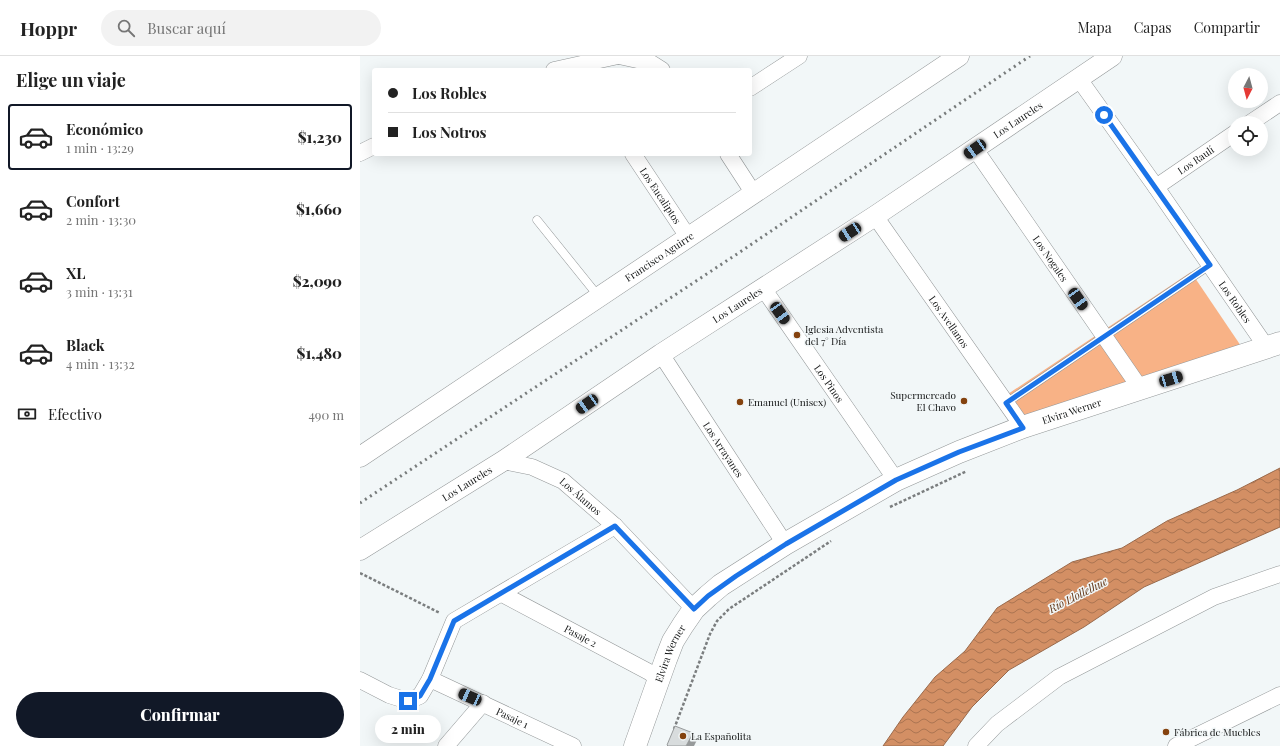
<!DOCTYPE html>
<html lang="es">
<meta charset="utf-8">
<style>
:root{--surface:#fff;--page:#f2f2f2;--text:#222;--muted:#767676;--line:#e0e0e0;--accent:#111827}
body{margin:0;font-family:"Playfair Display",serif;background:var(--page);color:var(--text);height:100vh;display:flex;flex-direction:column;font-size:15px;white-space:nowrap}
*{box-sizing:border-box;margin:0}
p{font-size:13px;color:var(--muted)}
.icon{flex:none;width:22px;height:22px;fill:none;stroke:currentColor;stroke-width:2;stroke-linecap:round;stroke-linejoin:round}
.map{position:relative;flex:1;overflow:hidden}
.details{display:flex;flex-direction:column;background:var(--surface);width:360px}
.details>*{flex:none}
.banner{position:absolute;left:12px;top:12px;width:380px;height:88px;border-radius:4px;box-shadow:0 4px 16px #0002;display:grid;align-content:center;height:88px;padding:0 16px;background:var(--surface)}
.needle{width:26px;rotate:186deg}
.fabs{position:absolute;left:868px;top:12px;display:grid;gap:8px}
.fabs a{display:grid;place-items:center;width:40px;height:40px;border-radius:50%;background:var(--surface);box-shadow:0 4px 16px #0002;font-size:20px}
.end{position:absolute;width:18px;height:18px;margin:-9px;border:5px solid #1a73e8;background:#fff;box-shadow:0 0 0 2px #fff}
.from{border-radius:50%}
.bubble{position:absolute;height:28px;border-radius:14px;background:var(--surface);box-shadow:0 4px 16px #0002;font-size:13px;font-weight:800;line-height:28px;text-align:center}
.car{position:absolute;width:12px;height:24px;margin:-12px -6px;border-radius:5px;box-shadow:0 0 3px 1px #0007;background:linear-gradient(#222 24%,#8ab4d8 0 40%,#222 0 76%,#8ab4d8 0 86%,#222 0)}
.banner b{display:flex;align-items:center;gap:14px;height:38px;font-size:15px}
.banner b+b{border-top:1px solid var(--line)}
.banner i{width:10px;height:10px;background:var(--text)}
ul{padding:0;list-style:none}
li{display:flex;align-items:center;gap:12px;height:66px;margin:0 8px 6px;padding:0 8px;border:2px solid transparent;border-radius:4px}
li div{flex:1}
li b{display:block;font-size:15px}
li em{font-style:normal;font-weight:800}
li.selected{border-color:var(--accent)}
li>.icon{width:36px;height:36px;stroke-width:1.5}
h2{padding:0 16px;font-size:18px;line-height:48px}
.pay{display:flex;align-items:center;gap:10px;height:44px;padding:0 16px;font-size:15px}
.pay p{margin-inline-start:auto}
.primary-button{display:flex;gap:8px;margin-top:auto;padding:8px 16px}
.primary-button a{flex:1;height:46px;border-radius:24px;background:var(--accent);color:#fff;font-size:16px;font-weight:800;line-height:46px;text-align:center}
header{display:flex;align-items:center;gap:24px;box-sizing:border-box;height:56px;padding:0 20px;background:var(--surface);border-bottom:1px solid var(--line)}
header strong{font-size:19px}
nav{display:flex;gap:22px;margin-inline-start:auto;font-size:14px}
.search{width:280px;height:36px;background:var(--page);display:flex;align-items:center;gap:10px;box-sizing:border-box;padding:0 14px;border-radius:22px;color:var(--muted);font-size:15px}
main{display:flex;flex:1;min-height:0}
.map>svg:first-child{display:block}
.park{fill:#f8b286}
.water{fill:url(#water-waves);stroke:#996a4c}
.lines{fill:none;stroke-linecap:round;stroke-linejoin:round}
.service-casing{stroke:#939798;stroke-width:9}
.minor-casing{stroke:#939798;stroke-width:17}
.tertiary-casing{stroke:#939798;stroke-width:21}
.secondary-casing{stroke:#939798;stroke-width:23}
.path{stroke:#7b7e7f;stroke-width:2.5;stroke-dasharray:3 2;stroke-linecap:butt}
.service{stroke:#fff;stroke-width:8}
.minor{stroke:#fff;stroke-width:16}
.tertiary{stroke:#fff;stroke-width:20}
.secondary{stroke:#fff;stroke-width:22}
.rail{stroke:#777b7b;stroke-width:3;stroke-dasharray:2 4;stroke-linecap:butt}
.shaded-wall{fill:#979a9b}
.building{fill:#d8dcdd;stroke:#979a9b}
.route{stroke:#1a73e8;stroke-width:5}
.poi-dot{fill:#84420e;stroke:#f2f7f8;stroke-width:1.5}
.labels{text-anchor:middle;stroke-width:3;stroke-linejoin:round;paint-order:stroke}
.street-label{font-size:10px;fill:#131515;stroke:#f2f7f8}
.poi-label{font-size:10px;fill:#131515;stroke:#f2f7f8;text-anchor:start}
.water-label{font-size:11px;font-style:italic;fill:#603313;stroke:#f2f7f8}
</style>
<header>
<strong>Hoppr</strong>
<div class="search"><svg class="icon" aria-label="search" viewBox="0 0 24 24"><circle cx="10" cy="10" r="6"/><path d="M15 15l6 6"/></svg>Buscar aquí</div>
<nav><a>Mapa</a><a>Capas</a><a>Compartir</a></nav>
</header>
<main>
<section class="details">
<h2>Elige un viaje</h2>
<ul>
<li class="selected"><svg class="icon" aria-label="car" viewBox="0 0 24 24"><path d="M5 17H2v-5l4-1 3-4h7l3 4 3 1v5h-3M9 17h6M6 11h13"/><circle cx="7" cy="17" r="2"/><circle cx="17" cy="17" r="2"/></svg><div><b>Económico</b><p>1 min · 13:29</p></div><em>$1,230</em></li>
<li><svg class="icon" aria-label="car" viewBox="0 0 24 24"><path d="M5 17H2v-5l4-1 3-4h7l3 4 3 1v5h-3M9 17h6M6 11h13"/><circle cx="7" cy="17" r="2"/><circle cx="17" cy="17" r="2"/></svg><div><b>Confort</b><p>2 min · 13:30</p></div><em>$1,660</em></li>
<li><svg class="icon" aria-label="car" viewBox="0 0 24 24"><path d="M5 17H2v-5l4-1 3-4h7l3 4 3 1v5h-3M9 17h6M6 11h13"/><circle cx="7" cy="17" r="2"/><circle cx="17" cy="17" r="2"/></svg><div><b>XL</b><p>3 min · 13:31</p></div><em>$2,090</em></li>
<li><svg class="icon" aria-label="car" viewBox="0 0 24 24"><path d="M5 17H2v-5l4-1 3-4h7l3 4 3 1v5h-3M9 17h6M6 11h13"/><circle cx="7" cy="17" r="2"/><circle cx="17" cy="17" r="2"/></svg><div><b>Black</b><p>4 min · 13:32</p></div><em>$1,480</em></li>
</ul>
<div class="pay"><svg class="icon" aria-label="cash" viewBox="0 0 24 24"><path d="M3 7h18v10H3z"/><circle cx="12" cy="12" r="2"/></svg>Efectivo<p>490 m</p></div>
<div class="primary-button"><a>Confirmar</a></div>
</section>
<div class="map">
<svg width="920" height="690" viewBox="0 0 920 690">
<defs>
<pattern id="water-waves" width="16" height="10" patternUnits="userSpaceOnUse"><rect width="16" height="10" fill="#d38f64"/><path d="M0 5q4-4 8 0t8 0" fill="none" stroke="#aa7451"/></pattern>
</defs>
<rect width="100%" height="100%" fill="#f2f7f8"/>
<path class="park" d="M831 216 883 293 656 370 639 344Z"/>
<path class="water" d="M920 412V471L784 531 724 571 649 614 612 651 583 690H523L543 661 575 621 605 595 637 552 712 506 762 492 807 465 877 434Z"/>
<g class="lines">
<defs>
<path id="service" d="M177 164 239 241
M646 347 850 209"/>
<g id="minor">
<path d="M259 0 291 7 302 14"/>
<path d="M194 14 258 0"/>
<path id="s1" d="M719 23 796 131 907 292"/>
<path d="M390 32 439 0"/>
<path d="M890 67 920 47"/>
<path id="s2" d="M615 93 780 332"/>
<path d="M0 97 14 90"/>
<path id="s3" d="M273 98 328 181"/>
<path d="M368 98 394 138"/>
<path id="s4" d="M796 131 875 77"/>
<path id="s5" d="M515 160 663 371"/>
<path id="s6" d="M403 232 536 424"/>
<path id="s7" d="M301 298 425 488"/>
<path id="s8" d="M143 405 172 411 203 425 255 470 334 553"/>
<path id="s9" d="M142 538 289 616 299 623"/>
<path id="s10" d="M70 623 213 690"/>
<path d="M0 624 29 639 48 645 60 640 70 623 94 565 255 470"/>
<path d="M86 690 123 647"/>
<path d="M616 690 637 668 699 621 854 541 920 518"/>
<path d="M816 690 920 639"/>
</g>
<g id="tertiary">
<path id="s11" d="M0 401 599 0"/>
<path id="s12" d="M0 494 143 405 301 298 515 160 752 0"/>
</g>
<g id="secondary">
<path id="s13" d="M275 690 306 603 313 585 323 569 334 553 348 540 361 529 425 488 536 424 599 396 663 371 920 287"/>
</g>
</defs>
<use href="#service" class="service-casing"/>
<use href="#minor" class="minor-casing"/>
<use href="#tertiary" class="tertiary-casing"/>
<use href="#secondary" class="secondary-casing"/>
<path class="path" d="M530 451 607 415
M0 517 80 557
M314 673 350 578 357 565 369 553 471 485"/>
<use href="#service" class="service"/>
<use href="#minor" class="minor"/>
<use href="#tertiary" class="tertiary"/>
<use href="#secondary" class="secondary"/>
<path class="rail" d="M0 447 380 196 670 0"/>
</g>
<path class="shaded-wall" d="M333 677 337 684 334 690H326Z"/>
<path class="building" d="M315 670 333 677 326 690H308L307 689Z"/>
<g class="lines">
<path class="route" d="M48 645 60 640 70 623 94 565 255 470 334 553 348 540 376 520 426 488 536 424 599 396 663 372 646 347 850 209 744 59"/>
</g>
<g class="poi-dot">
<circle cx="437" cy="279" r="4"/>
<circle cx="604" cy="345" r="4"/>
<circle cx="380" cy="346" r="4"/>
<circle cx="806" cy="676" r="4"/>
<circle cx="323" cy="680" r="4"/>
</g>
<g class="labels">
<g class="street-label">
<text dy="4" stroke="none"><textPath href="#s12" startOffset="786">Los Laureles</textPath></text>
<text dy="4" stroke="none"><textPath href="#s4" startOffset="48">Los Raulí</textPath></text>
<text dy="4" stroke="none"><textPath href="#s3" startOffset="50">Los Eucaliptos</textPath></text>
<text dy="4" stroke="none"><textPath href="#s11" startOffset="360">Francisco Aguirre</textPath></text>
<text dy="4" stroke="none"><textPath href="#s2" startOffset="133">Los Nogales</textPath></text>
<text dy="4" stroke="none"><textPath href="#s1" startOffset="272">Los Robles</textPath></text>
<text dy="4" stroke="none"><textPath href="#s12" startOffset="450">Los Laureles</textPath></text>
<text dy="4" stroke="none"><textPath href="#s5" startOffset="129">Los Avellanos</textPath></text>
<text dy="4" stroke="none"><textPath href="#s6" startOffset="116">Los Pinos</textPath></text>
<text dy="4" stroke="none"><textPath href="#s13" startOffset="579">Elvira Werner</textPath></text>
<text dy="4" stroke="none"><textPath href="#s7" startOffset="114">Los Arrayanes</textPath></text>
<text dy="4" stroke="none"><textPath href="#s12" startOffset="126">Los Laureles</textPath></text>
<text dy="4" stroke="none"><textPath href="#s8" startOffset="87">Los Álamos</textPath></text>
<text dy="4" stroke="none"><textPath href="#s9" startOffset="89">Pasaje 2</textPath></text>
<text dy="4" stroke="none"><textPath href="#s13" startOffset="99">Elvira Werner</textPath></text>
<text dy="4" stroke="none"><textPath href="#s10" startOffset="91">Pasaje 1</textPath></text>
</g>
<g class="poi-label">
<text x="445" y="277">Iglesia Adventista<tspan x="445" dy="12">del 7° Día</tspan></text>
<text x="596" y="343" text-anchor="end">Supermercado<tspan x="596" dy="12">El Chavo</tspan></text>
<text x="388" y="350">Emanuel (Unisex)</text>
<text x="814" y="680">Fábrica de Muebles</text>
<text x="331" y="684">La Españolita</text>
</g>
<g class="water-label">
<text transform="translate(718 539) rotate(-27)" y="4">Río Llollelhue</text>
</g>
</g>
</svg>
<div class="fabs">
<a><svg class="needle" viewBox="-14 -14 28 28"><path d="M0-13l5 13h-10z" fill="#e53935"/><path d="M0 13l5-13h-10z" fill="#767676"/></svg></a>
<a><svg class="icon" aria-label="locate" viewBox="0 0 24 24"><circle cx="12" cy="12" r="6"/><path d="M12 2v4M12 18v4M2 12h4M18 12h4"/></svg></a>
</div>
<i class="end from" style="left:744px;top:59px"></i>
<i class="end" style="left:48px;top:645px"></i>
<div class="bubble" style="left:15px;top:659px;width:66px">2 min</div>
<i class="car" style="left:615px;top:93px;rotate:236deg"></i>
<i class="car" style="left:490px;top:176px;rotate:237deg"></i>
<i class="car" style="left:718px;top:243px;rotate:145deg"></i>
<i class="car" style="left:420px;top:257px;rotate:145deg"></i>
<i class="car" style="left:811px;top:323px;rotate:73deg"></i>
<i class="car" style="left:227px;top:348px;rotate:236deg"></i>
<i class="car" style="left:110px;top:641px;rotate:294deg"></i>
<div class="banner">
<b><i class="from"></i>Los Robles</b>
<b><i></i>Los Notros</b>
</div>
</div>
</main>
